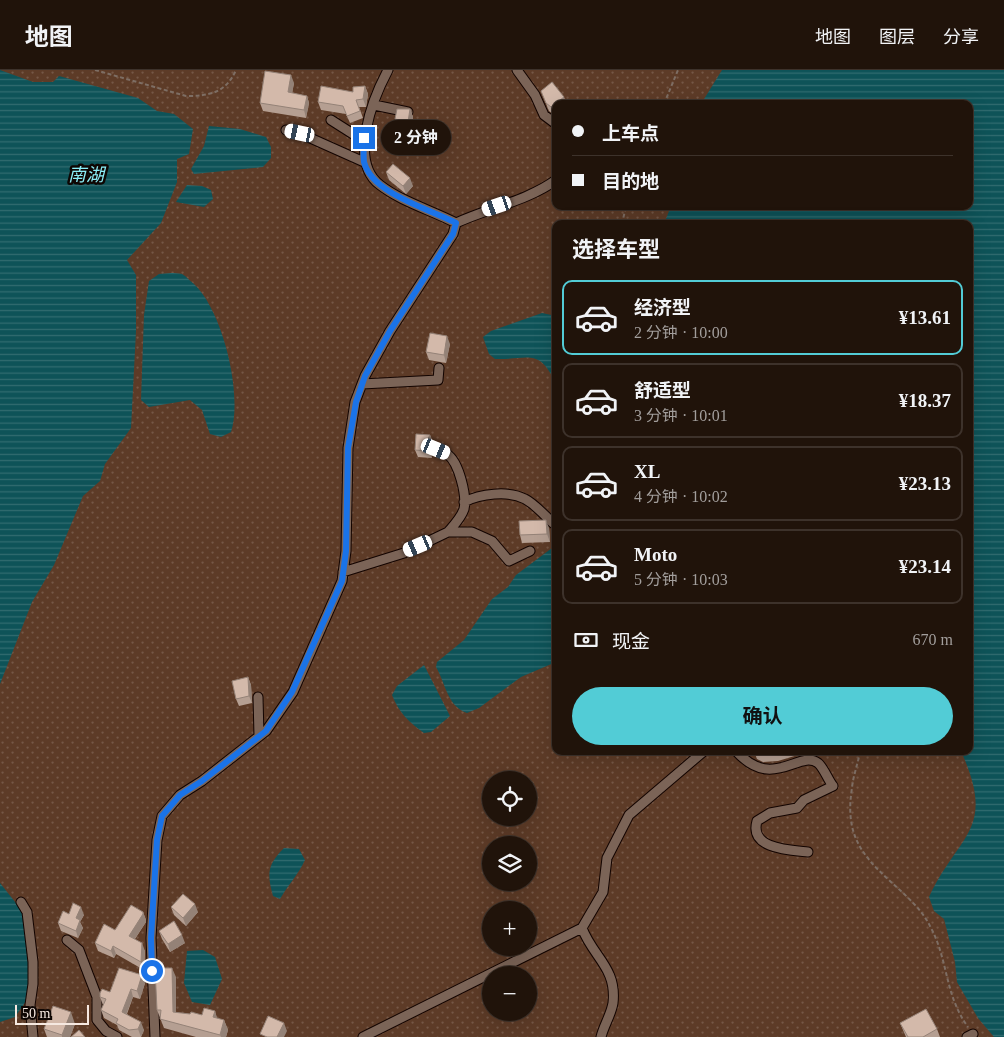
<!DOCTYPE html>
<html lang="zh">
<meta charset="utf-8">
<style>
:root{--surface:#20130a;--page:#2d2018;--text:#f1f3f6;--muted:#a29e9c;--line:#3d322b;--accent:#52ccd6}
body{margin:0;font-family:"Times New Roman","Noto Sans SC",serif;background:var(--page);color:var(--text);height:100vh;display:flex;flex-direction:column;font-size:19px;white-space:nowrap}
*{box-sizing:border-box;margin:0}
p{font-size:16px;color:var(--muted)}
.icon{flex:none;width:28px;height:28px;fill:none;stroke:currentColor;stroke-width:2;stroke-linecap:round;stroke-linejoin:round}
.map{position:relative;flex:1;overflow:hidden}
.drawer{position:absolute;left:552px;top:150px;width:421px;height:535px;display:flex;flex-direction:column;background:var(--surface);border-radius:10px;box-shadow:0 5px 20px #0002,0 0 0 1px var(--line)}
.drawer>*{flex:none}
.hud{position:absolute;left:552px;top:30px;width:421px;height:110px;border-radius:10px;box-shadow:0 5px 20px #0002,0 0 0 1px var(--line);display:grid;align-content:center;height:110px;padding:0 20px;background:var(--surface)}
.fabs{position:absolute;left:482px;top:701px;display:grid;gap:10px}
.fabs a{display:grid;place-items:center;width:55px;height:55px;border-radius:50%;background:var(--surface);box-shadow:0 5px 20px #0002,0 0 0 1px var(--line);font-size:25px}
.scale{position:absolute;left:15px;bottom:12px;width:74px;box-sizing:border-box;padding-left:5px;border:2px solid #f6e9e1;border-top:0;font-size:14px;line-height:18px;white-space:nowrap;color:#f6e9e1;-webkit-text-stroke:4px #0e0603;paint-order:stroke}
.end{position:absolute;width:22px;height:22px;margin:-11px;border:6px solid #1a73e8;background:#fff;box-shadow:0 0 0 2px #fff}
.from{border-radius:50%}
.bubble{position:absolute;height:35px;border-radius:18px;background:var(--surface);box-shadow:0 5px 20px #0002,0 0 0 1px var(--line);font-size:16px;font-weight:700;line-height:35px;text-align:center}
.car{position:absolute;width:15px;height:30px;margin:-15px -8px;border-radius:6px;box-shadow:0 0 4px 1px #0007;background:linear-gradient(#fff 24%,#345 0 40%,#fff 0 76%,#345 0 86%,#fff 0)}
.hud b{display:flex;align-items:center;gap:18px;height:48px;font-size:19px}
.hud b+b{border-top:1px solid var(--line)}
.hud i{width:12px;height:12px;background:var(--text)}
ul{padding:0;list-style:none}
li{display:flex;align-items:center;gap:15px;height:75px;margin:0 10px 8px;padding:0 10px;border:2px solid var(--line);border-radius:10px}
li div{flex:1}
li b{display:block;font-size:19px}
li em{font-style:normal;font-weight:700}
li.selected{border-color:var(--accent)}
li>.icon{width:45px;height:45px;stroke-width:1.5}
h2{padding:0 20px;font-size:22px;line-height:60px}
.pay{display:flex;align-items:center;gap:12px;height:55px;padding:0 20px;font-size:19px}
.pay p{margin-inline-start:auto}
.cta{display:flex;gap:10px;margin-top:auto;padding:10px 20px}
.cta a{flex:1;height:58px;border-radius:30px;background:var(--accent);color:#111;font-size:20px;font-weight:700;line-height:58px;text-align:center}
header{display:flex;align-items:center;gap:30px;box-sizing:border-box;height:70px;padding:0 25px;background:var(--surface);border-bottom:1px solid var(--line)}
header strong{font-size:24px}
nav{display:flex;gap:28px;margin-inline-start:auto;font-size:18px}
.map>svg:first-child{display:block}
.park{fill:url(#park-dots);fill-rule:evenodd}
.water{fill:url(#water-rules)}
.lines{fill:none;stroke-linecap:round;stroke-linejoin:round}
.minor-casing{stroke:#130400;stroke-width:11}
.path{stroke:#7e6e64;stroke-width:2;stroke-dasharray:4 2.5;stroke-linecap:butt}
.minor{stroke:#7b6457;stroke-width:9}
.wall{fill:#b59f92}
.shaded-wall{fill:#948277}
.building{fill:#d3b9aa;stroke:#948277}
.route{stroke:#1a73e8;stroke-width:6}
.labels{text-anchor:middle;stroke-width:5;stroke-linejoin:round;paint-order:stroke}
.water-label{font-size:18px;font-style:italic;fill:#8beef7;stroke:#0e0603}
</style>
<header>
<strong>地图</strong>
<nav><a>地图</a><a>图层</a><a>分享</a></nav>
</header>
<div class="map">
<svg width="1004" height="967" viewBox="0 0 1004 967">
<defs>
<pattern id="park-dots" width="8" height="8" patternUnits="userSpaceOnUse" patternTransform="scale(1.25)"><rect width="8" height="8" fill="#5d3b27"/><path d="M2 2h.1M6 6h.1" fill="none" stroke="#755746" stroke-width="1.8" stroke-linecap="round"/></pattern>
<pattern id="water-rules" width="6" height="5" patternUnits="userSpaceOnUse" patternTransform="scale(1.25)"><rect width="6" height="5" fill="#0e5358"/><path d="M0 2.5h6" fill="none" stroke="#326c70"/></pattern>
</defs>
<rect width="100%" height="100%" fill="#2b190d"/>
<path class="park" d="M0 0H1004V967H0ZM556 34H970V136H556ZM556 154H970V681H556ZM491 710H529V748H491ZM491 775H529V812H491ZM491 840H529V878H491ZM491 905H529V942H491Z"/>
<path class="water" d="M0 0 33 12H53L59 6 138 28 157 41 174 44 193 59 189 84 177 89V112L161 153 127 190 136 205V261L131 358 105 394 100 411 83 426 54 495 32 532 0 614Z
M722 0H1004V967H994L978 948 957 912 955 892 944 849 934 841 929 827C959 763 997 761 961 681H970V154H664L671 136H970V34H701Z
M209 56 240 59 266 67 271 77V88L263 97 194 104 191 99 204 76Z
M187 115 202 116 211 120 213 129 204 137 176 132Z
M171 203C174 203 179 203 182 204 186 206 190 211 194 214 223 241 243 325 231 362L221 367 210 364 202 340 190 330 149 337 141 330 144 245 149 211 159 204Z
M542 243 556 246V314C539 277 529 290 495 289L489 284 483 267 491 261Z
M556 475V592L521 607 479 638 467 643C447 636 446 614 436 597L437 592 464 570 492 529 508 517 516 505Z
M424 595 450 646 431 662 424 663C409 652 399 643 392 625L397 616Z
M284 778 299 779 305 790C298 805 288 815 280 829L273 826C267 804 267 795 284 778Z
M0 813 23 842 31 924 15 947 0 952Z
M203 880 215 887 222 909 210 935 192 932 184 913 187 881Z"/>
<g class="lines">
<defs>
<path id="minor" d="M517 0 535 25 544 45 556 54
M374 35 408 42
M331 50 364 71
M286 60 299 63 364 92
M456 153C488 138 527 131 556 110
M362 314 438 310 439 298
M436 379C440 380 445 381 447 384 459 392 467 426 464 439 461 448 454 455 448 462
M464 432C480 424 508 420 525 429 535 434 545 446 554 454
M343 502 404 483 448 462H472L492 471 509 491 530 481
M258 627 259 666
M736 681C773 722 799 679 818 693 824 698 828 710 833 716L804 730 797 738 770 743 757 751C749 779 789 780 808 782
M21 832 27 842 33 892V914L30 935 33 967
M67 870 79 880 97 927V950L106 961 117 967
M155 967 151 868 157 770 162 746 180 725 202 711 266 661 293 622 342 511 346 481 348 378 355 332 365 306 390 261 453 164 456 153C431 140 402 132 380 115 348 91 373 28 388 0
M363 967 582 858
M601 967C604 955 611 945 613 933 617 898 593 887 582 858L603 822 607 788 629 745 704 681
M967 967 973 964"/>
</defs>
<use href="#minor" class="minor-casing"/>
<path class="path" d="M95 0 186 26C209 26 226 23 236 0
M664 34 678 0
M622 154 626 136
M860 681C858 694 853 706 852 718 845 762 859 783 890 811 904 824 921 838 930 856 949 891 944 924 968 957"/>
<use href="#minor" class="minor"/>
</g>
<path class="wall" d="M294 13 292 23 307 26 309 33 306 48 263 41 260 33Z
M365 16 368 24 366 37H359L363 48 350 53 346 44 321 40 318 32 353 22Z
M541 21 564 27 566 34H556V43L554 45 549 41Z
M410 39 413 47 411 60 398 57 395 49Z
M386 102 413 116 406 124 389 110Z
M450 274 446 293 429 290 426 282Z
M430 365 433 372 430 378 432 388 418 387 415 380Z
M549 458 550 472 522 473 520 465Z
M248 607 251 615 252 633 239 636 236 629Z
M754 681H811L778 691 763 692 757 689Z
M815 681H827L816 683Z
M171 837 198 842 186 856 174 845Z
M143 842 146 850V852L135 869 145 881 144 900 116 884 114 888 98 881 95 873Z
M69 844 84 845 80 852 83 858 78 868 61 861 58 853Z
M159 861 185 873 170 882 162 869Z
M176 907V943L202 945 215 941 217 949 224 950 228 960 226 967H196L164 958 157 940Z
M145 913 140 929 133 927 127 944 144 960 141 967H132L119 960 117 955 104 948 101 940 103 935 100 927 110 922Z
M900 953 937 959 940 967H906Z
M75 954 70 967H47L44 959Z"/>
<path class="shaded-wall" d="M291 5 294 13 291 30 288 22Z
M365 16 368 24 366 37 363 29Z
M307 26 309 33 306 48 304 40Z
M564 27 566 34H556V43L554 45 551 37Z
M410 39 413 47 411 60 408 52Z
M410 108 413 116 406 124 403 116Z
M447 266 450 274 446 293 444 285Z
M430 365 433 372 430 378 432 388 427 370Z
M546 450 549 458 550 472 547 464Z
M248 607 251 615 252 633 249 626Z
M195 834 198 842 186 856 183 848Z
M81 837 84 845 80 852 83 858 78 868 76 861V848Z
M143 842 146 850V852L132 873 129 866Z
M182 865 185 873 170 882 168 874Z
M142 873 145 881 144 900 141 892Z
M113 876 116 884 114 888 111 881Z
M172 898 176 907V952L173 942Z
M142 905 145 913 140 929 137 921Z
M131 919 133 927 124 950 122 942Z
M215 941 218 951 213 947Z
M71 942 75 954 70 967H62V965Z
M224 950 228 960 226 967H221L220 965Z
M141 952 144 960 141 967 138 959Z
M284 953 287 961 284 967H277Z"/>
<path class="building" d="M265 1 291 5 288 22 307 26 304 40 260 33Z
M552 12 564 27 551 37 546 33 541 21Z
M321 16 353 22V17L365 16 363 29 356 30 360 41 347 46 343 36 318 32Z
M397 39H410L408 52 395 49Z
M393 94 410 108 403 116 386 102Z
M430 263 447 266 444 285 426 282Z
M416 364 430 365 427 370 429 381 415 380Z
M546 450 547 464 520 465 519 451Z
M248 607 249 626 236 629 232 611Z
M754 681H781L776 683 760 684Z
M183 824 195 834 183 848 171 837Z
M73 833 81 837 76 848 80 850 76 861 58 853 63 841 69 844Z
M131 835 143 842V844L129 866 142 873 141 892 113 876 111 881 95 873 104 854 115 860Z
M174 851 182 865 168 874 159 861Z
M119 898 142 905 137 921 131 919 122 942 141 952 138 959 129 960 116 953 118 949 101 940 106 929 100 927V923L102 919 110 922Z
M155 898H172L173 942 190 944 191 942 202 945 204 938 215 941 213 947 224 950 220 965 160 949 161 940H157Z
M53 936 71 942 62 965 44 959Z
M926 939 937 959 923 967H908L900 953Z
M268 946 284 953 277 967H267L260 964Z
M79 960 85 967H71Z"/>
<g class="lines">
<path class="route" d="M152 901 151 868 157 770 162 746 180 725 202 711 266 661 292 622 342 511 346 481 348 378 356 332 365 306 390 261 453 164 456 153C430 139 372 124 364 92 363 85 364 75 364 68"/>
</g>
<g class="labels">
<g class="water-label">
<text x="86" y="111">南湖</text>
</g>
</g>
</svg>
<div class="fabs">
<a><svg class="icon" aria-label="locate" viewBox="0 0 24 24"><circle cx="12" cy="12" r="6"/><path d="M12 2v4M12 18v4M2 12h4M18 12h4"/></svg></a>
<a><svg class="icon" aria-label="layers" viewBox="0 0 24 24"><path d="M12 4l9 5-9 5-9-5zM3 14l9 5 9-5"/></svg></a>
<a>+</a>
<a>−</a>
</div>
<div class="scale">50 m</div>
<i class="end from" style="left:152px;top:901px"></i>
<i class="end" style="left:364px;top:68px"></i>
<div class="bubble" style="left:381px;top:50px;width:70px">2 分钟</div>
<i class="car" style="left:300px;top:63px;rotate:282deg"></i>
<i class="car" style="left:497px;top:136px;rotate:251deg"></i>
<i class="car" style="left:436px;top:379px;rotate:112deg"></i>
<i class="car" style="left:418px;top:476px;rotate:247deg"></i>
<div class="hud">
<b><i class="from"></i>上车点</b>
<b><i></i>目的地</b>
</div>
<section class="drawer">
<h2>选择车型</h2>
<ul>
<li class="selected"><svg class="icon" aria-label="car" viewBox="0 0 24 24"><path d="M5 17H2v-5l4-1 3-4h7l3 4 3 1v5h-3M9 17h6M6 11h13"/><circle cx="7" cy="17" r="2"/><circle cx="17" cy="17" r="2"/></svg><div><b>经济型</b><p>2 分钟 · 10:00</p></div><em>¥13.61</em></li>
<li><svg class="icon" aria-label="car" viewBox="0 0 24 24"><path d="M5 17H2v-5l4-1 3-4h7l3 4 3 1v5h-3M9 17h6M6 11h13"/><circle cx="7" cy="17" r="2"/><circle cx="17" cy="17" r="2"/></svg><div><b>舒适型</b><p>3 分钟 · 10:01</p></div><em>¥18.37</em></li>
<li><svg class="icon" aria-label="car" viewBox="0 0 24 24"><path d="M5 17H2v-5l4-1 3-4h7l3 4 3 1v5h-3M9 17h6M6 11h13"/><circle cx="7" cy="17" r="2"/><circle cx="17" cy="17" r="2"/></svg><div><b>XL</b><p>4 分钟 · 10:02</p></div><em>¥23.13</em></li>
<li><svg class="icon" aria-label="car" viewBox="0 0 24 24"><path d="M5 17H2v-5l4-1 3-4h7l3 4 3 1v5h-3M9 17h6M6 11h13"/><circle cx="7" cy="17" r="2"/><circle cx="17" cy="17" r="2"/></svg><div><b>Moto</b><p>5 分钟 · 10:03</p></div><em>¥23.14</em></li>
</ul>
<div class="pay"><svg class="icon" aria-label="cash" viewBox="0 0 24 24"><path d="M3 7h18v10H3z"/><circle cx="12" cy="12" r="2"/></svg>现金<p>670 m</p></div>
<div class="cta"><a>确认</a></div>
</section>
</div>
